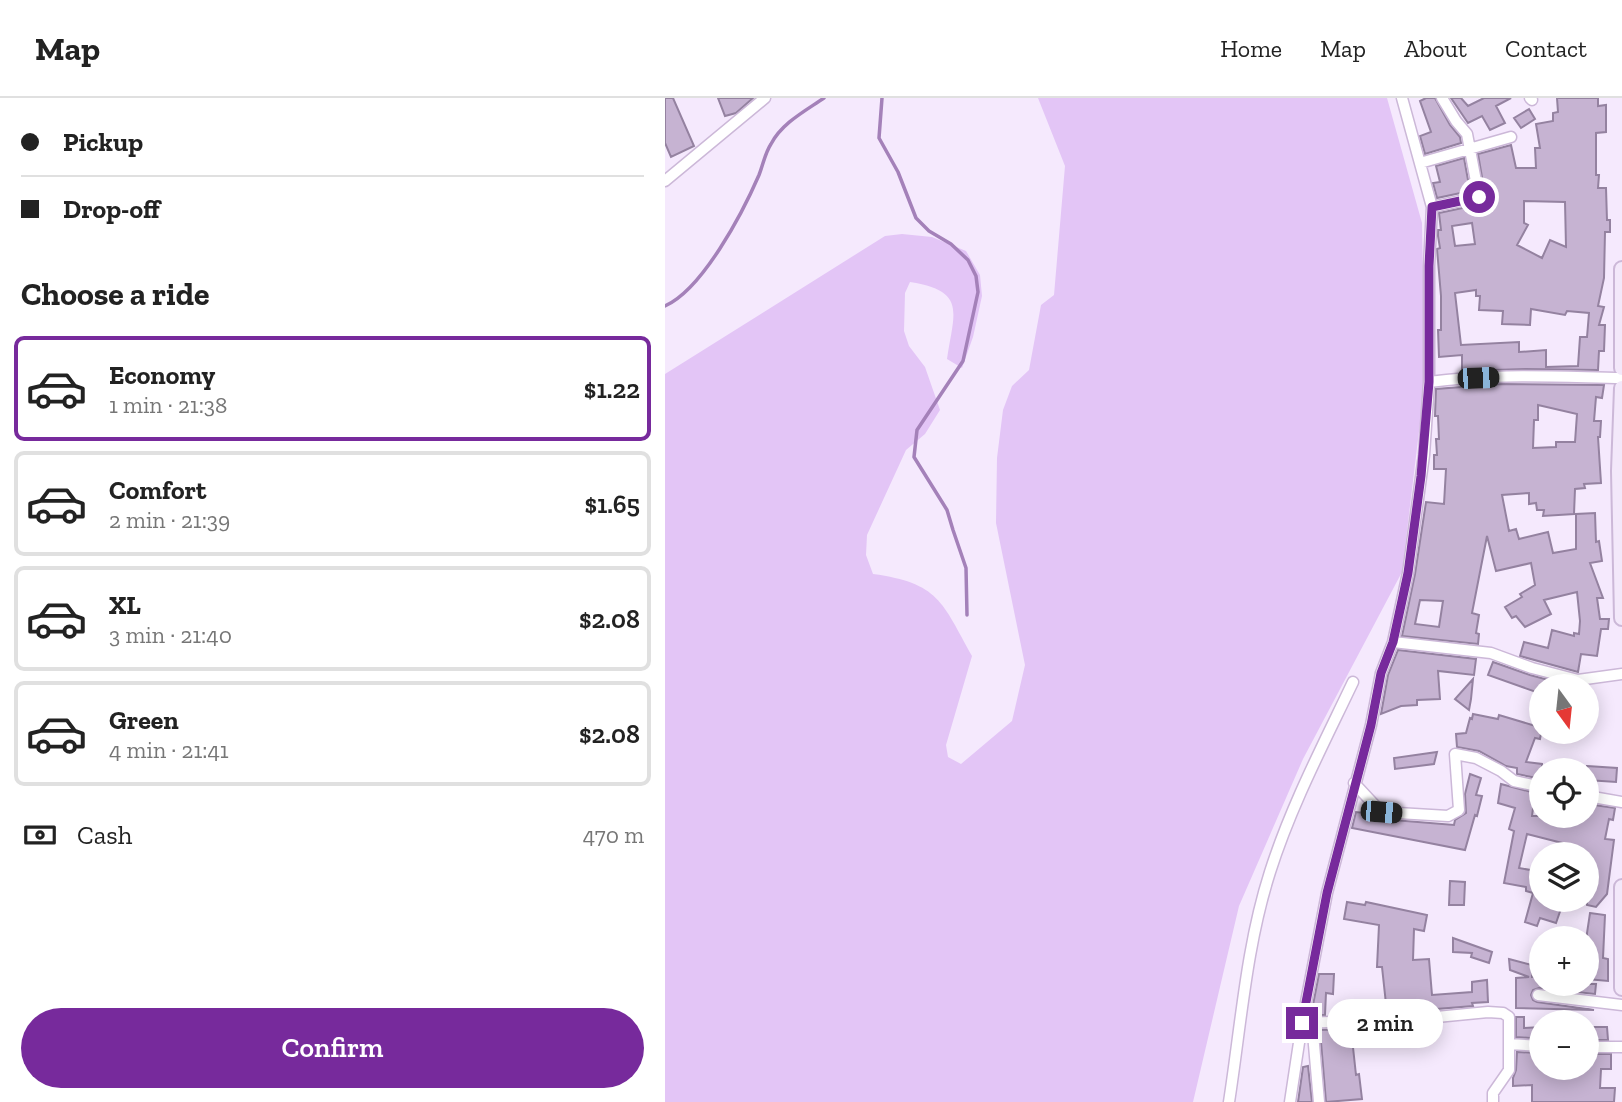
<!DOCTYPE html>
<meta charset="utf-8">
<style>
:root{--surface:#fff;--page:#f6f6f6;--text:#222;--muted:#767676;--line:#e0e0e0;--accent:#772a9c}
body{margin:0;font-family:"Zilla Slab",serif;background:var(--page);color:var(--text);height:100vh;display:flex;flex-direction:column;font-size:26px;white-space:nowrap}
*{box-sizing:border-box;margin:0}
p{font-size:23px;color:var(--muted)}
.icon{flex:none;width:38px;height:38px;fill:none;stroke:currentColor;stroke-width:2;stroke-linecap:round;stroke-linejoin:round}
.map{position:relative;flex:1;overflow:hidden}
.panel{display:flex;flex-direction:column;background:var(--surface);width:665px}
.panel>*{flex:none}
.banner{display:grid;align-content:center;height:154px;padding:0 21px;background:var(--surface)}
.needle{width:46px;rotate:165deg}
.fabs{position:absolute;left:864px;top:576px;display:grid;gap:14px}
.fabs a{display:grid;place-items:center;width:70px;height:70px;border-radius:50%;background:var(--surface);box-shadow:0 4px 18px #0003;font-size:35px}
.end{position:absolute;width:32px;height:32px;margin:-16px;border:9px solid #772a9c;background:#fff;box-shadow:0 0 0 4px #fff}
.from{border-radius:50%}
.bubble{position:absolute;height:49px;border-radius:24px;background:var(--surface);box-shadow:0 4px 18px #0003;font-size:23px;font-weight:600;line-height:49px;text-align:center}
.car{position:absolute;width:21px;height:42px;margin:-21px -10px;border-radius:9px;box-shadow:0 0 5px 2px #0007;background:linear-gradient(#222 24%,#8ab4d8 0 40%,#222 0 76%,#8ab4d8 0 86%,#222 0)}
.banner b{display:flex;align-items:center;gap:24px;height:66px;font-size:26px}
.banner b+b{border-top:2px solid var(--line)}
.banner i{width:18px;height:18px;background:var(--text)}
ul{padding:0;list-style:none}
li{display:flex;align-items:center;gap:21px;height:105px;margin:0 14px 10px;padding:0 7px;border:4px solid var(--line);border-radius:10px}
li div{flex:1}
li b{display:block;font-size:26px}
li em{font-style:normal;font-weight:600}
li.current{border-color:var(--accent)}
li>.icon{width:63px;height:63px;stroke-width:1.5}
h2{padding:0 21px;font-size:32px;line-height:84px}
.pay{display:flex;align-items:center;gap:18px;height:77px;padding:0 21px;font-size:26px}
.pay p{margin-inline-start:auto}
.button{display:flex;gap:14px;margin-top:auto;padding:14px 21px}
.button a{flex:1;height:80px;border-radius:42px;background:var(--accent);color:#fff;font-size:28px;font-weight:600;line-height:80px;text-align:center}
header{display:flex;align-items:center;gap:42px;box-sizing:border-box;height:98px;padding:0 35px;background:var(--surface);border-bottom:2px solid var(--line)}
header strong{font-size:33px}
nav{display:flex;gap:38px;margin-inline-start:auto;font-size:24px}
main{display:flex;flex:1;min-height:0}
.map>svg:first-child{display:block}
.green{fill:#e3c5f6}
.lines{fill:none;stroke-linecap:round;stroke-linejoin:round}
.stream{stroke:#a481b9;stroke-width:3.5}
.building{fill:#c6b3d2;stroke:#9482a0;stroke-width:2;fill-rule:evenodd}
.street-casing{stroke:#ccb8d8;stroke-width:13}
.secondary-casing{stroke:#ccb8d8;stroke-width:18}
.street{stroke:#fff;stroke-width:10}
.secondary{stroke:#f3e8fa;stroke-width:14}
.route{stroke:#772a9c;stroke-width:9}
</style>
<header>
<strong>Map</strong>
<nav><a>Home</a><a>Map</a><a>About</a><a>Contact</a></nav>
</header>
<main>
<section class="panel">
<div class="banner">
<b><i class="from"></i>Pickup</b>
<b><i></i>Drop-off</b>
</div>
<h2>Choose a ride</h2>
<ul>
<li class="current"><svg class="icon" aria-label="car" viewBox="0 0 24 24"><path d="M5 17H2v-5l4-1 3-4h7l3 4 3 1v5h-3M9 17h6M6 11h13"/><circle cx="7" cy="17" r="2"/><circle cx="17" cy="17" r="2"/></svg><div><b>Economy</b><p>1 min · 21:38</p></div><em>$1.22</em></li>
<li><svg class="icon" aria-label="car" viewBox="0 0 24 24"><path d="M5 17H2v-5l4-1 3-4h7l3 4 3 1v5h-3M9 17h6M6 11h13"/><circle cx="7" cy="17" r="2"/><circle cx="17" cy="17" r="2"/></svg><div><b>Comfort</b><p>2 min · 21:39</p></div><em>$1.65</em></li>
<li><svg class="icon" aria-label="car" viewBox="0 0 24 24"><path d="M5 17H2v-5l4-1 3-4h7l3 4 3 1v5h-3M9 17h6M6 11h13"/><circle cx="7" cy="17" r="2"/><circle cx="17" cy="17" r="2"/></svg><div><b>XL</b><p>3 min · 21:40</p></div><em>$2.08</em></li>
<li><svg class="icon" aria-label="car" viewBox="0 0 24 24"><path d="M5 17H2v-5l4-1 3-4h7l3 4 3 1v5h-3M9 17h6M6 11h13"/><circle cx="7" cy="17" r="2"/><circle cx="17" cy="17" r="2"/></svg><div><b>Green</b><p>4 min · 21:41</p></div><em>$2.08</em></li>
</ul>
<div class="pay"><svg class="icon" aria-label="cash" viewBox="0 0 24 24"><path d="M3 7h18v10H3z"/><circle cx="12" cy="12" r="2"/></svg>Cash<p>470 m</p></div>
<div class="button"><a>Confirm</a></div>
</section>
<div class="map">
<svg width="957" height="1004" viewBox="0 0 957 1004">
<rect width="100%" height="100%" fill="#f5e9fd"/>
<path class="green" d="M373 0H722L757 125 760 284 737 474 638 661 574 808 528 1004H0V276L220 138 237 136 267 139 301 153 315 177 317 198 308 239 297 270 282 261C289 214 302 193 245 184L240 195 239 233 244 248 260 269 275 312 260 336 241 352 202 437 201 457 208 476C274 485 277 504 307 558L281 647 283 659 296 666 347 623 360 567 331 425 332 360 338 312 347 288 364 272 376 207 389 197 400 68Z"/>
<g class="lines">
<path class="stream" d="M217 0 214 40 233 74 251 120 264 133 286 146 303 162 311 178 313 194 298 263 252 332 249 359 282 412 288 432 301 470 302 517
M0 208C38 191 78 114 94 77 98 67 100 55 106 46 117 25 140 13 159 0"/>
</g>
<path class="building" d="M0 0H8L29 48 6 59 0 45Z
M53 0H88L71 15 60 18Z
M761 0H770L785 27 795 39 796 45 760 56 755 38 766 34 755 3Z
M786 0H796L803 8 819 0H846L831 8 840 25 825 32 817 18 803 25Z
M892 0H933V8L941 7V34L931 35V77H934L933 90H941L942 122H945V134H940L939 180 933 208 939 209 934 227H940L939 253H934L933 272 860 271 797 273V257L774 259 773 232H776V198L772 151 775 150 773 138V132H776L774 115 816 106 821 102 813 56 846 47 851 70H871L870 50H875L871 26 888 23V15L893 14ZM859 103 900 104 901 149 885 142 877 160 852 147 863 127 859 125ZM807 125 810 146 790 148 787 128ZM811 192V198H815L814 212 838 213 837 226 865 227 866 211 900 217 902 213 924 215 922 239H915L913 268 881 269V252L854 254V244L796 247 790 195Z
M864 11 870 21 856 30 849 20Z
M799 60 805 93 772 100 768 85 775 84 771 68Z
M836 286 939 287 937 300 931 299 929 323H936L935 339H933L936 385 919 386 920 390 910 391 909 416 878 418 879 412H872L871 405 864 406V395L837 397 844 433 851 431 854 441 883 434 888 455 911 451V416L930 415 931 444 934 443 937 463 925 465 938 500H932L935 521H944L943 531H936L932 558 916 556 913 574 855 558 859 544 883 550 887 532 909 538V535L914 536 915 523 912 494 879 502 886 516 860 529 851 518 847 520 840 509 857 499 855 496 870 487 866 465 831 473 822 438 807 515 814 517 811 535 814 536 813 546 737 538 750 476 761 404 779 406 781 371H769V357H772L771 341H774L773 318H770L771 291ZM873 307 912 316 910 344H891V349L868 350 869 322H873ZM755 502 778 503 774 529 750 526Z
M733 552 811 561 809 577 773 573 775 601 752 602V607L736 608 716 616 723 577Z
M828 564 865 577 906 588H877L874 595 823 577Z
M808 581 806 601 804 612 790 601Z
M808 616 833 621 834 617 877 630 875 641 870 640 861 664 877 666V681L852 676V670L841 668 814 653 792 649 791 636 801 635 805 620 807 621Z
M772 654 769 666 730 671 729 660Z
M922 668 952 670 951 684 922 682Z
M805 676 816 680 811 697 817 698 812 718 810 717 800 752 687 730 691 714 708 716 716 721 789 727 790 722 801 715 800 696Z
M836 686 870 695 867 718H922V706L950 710 948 722 944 721 940 741 949 742 942 796 931 809 922 807V756H911L913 749 862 736 854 770 877 774V802H899L891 825 875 820 872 828 860 824 868 795 861 793V789L839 785 849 733 844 731 850 710 833 705Z
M785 783 800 784 799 807H784Z
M682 804 700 807 701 804 762 817 759 833 749 831 748 862 764 861 767 897 807 894V884L822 882 823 904 807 905 808 908 722 915 717 869H712L714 827 679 821Z
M925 815 940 817 938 860 943 861V883L922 881V835Z
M788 840 827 854 824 865 806 859 807 855 788 854Z
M844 861 867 867V879L877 878V886H931L930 896 874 890 868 892 866 897 868 902 872 904 929 912 851 910V880L864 879 845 872Z
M654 876H669L668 896 661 895 660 917H647V912Z
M851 919H859V930L877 929V941L851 939Z
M922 929H942L943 942H922Z
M686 931 691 977 694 976 697 1001 661 1004 655 932Z
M852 954 875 955V970H922V956H946V971H936L935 990H950L949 1004H867V987L848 988V980L851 972Z
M643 968 647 1004H633L638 969Z"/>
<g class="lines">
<defs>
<path id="street" d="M865 0 867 2
M755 65 846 39
M0 83 100 0
M767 109 814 99 802 36 791 23 777 0
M764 284C827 275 893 279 957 280
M728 544 826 555 867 570 913 582 957 576
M689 685 716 714 783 718 794 712 790 656 811 660 836 673 849 683 877 689
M922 698 957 704
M873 897 957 907
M647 924 654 1004
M637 925 751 921 823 914 838 915 844 919V946L877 948
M922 949H957
M564 1004C576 927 581 849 605 774 626 708 658 647 688 584
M625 1004 637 925 662 795 706 627 716 575 728 544 743 475 759 357 764 284V168L767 109 737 0
M828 1004V995L844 972V946"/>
<path id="secondary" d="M957 171V270
M957 290 954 373 957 520
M957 789V890"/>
</defs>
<use href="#street" class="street-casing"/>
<use href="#secondary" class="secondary-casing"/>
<use href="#street" class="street"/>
<use href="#secondary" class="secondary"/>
</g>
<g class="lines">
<path class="route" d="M637 925 662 795 706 627 716 575 728 544 743 475 756 378 764 284V168L767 109 814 99"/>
</g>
</svg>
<div class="fabs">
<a><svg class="needle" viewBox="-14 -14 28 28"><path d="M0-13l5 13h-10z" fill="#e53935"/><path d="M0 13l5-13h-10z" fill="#767676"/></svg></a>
<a><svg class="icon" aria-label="locate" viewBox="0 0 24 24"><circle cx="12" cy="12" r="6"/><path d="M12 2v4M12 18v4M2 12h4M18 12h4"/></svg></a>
<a><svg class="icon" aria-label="layers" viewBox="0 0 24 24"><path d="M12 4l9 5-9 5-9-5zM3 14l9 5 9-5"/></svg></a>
<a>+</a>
<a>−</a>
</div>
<i class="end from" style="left:814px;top:99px"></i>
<i class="end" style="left:637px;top:925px"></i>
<div class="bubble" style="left:662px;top:901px;width:116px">2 min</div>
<i class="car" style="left:813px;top:280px;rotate:88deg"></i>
<i class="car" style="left:716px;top:714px;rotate:95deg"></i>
</div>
</main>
